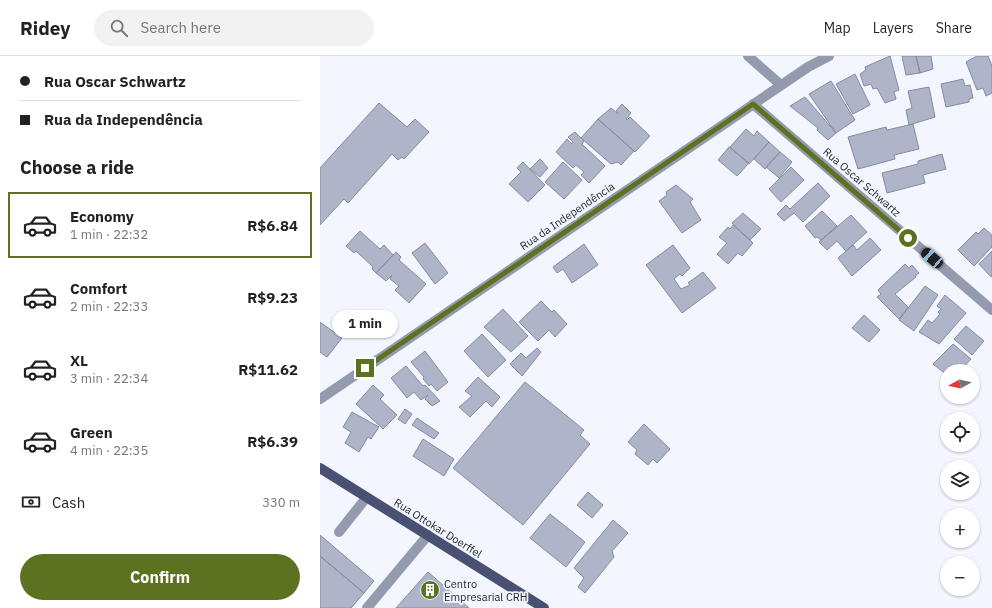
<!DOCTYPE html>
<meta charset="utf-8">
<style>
:root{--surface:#fff;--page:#f2f2f2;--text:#222;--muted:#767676;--line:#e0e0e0;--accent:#5d7221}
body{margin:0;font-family:"IBM Plex Sans",sans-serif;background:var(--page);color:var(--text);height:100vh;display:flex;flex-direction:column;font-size:15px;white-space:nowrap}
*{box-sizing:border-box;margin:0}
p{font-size:13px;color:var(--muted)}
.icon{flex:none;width:22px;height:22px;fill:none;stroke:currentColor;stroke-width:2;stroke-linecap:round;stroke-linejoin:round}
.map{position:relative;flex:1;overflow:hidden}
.sheet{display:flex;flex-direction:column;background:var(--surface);width:320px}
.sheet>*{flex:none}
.guide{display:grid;align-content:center;height:88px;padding:0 20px;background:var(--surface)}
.needle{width:26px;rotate:262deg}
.fabs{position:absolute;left:620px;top:308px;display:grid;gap:8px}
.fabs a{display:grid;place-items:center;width:40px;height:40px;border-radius:50%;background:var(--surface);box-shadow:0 1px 3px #0004;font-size:20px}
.end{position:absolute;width:18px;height:18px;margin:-9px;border:5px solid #5d7221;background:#fff;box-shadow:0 0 0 2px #fff}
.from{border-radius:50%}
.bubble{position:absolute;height:28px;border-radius:14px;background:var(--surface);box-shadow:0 1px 3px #0004;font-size:13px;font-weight:700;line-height:28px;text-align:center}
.car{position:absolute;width:12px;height:24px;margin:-12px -6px;border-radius:5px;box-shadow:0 0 3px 1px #0007;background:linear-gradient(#222 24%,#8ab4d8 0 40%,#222 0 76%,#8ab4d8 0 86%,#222 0)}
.guide b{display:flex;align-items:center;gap:14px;height:38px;font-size:15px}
.guide b+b{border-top:1px solid var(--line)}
.guide i{width:10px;height:10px;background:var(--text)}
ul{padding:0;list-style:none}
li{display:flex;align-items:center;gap:12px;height:66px;margin:0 8px 6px;padding:0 12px;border:2px solid transparent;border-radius:0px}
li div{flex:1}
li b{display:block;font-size:15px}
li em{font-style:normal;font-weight:700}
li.selected{border-color:var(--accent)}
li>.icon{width:36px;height:36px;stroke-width:1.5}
h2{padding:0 20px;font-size:18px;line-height:48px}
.pay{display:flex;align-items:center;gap:10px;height:44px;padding:0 20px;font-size:15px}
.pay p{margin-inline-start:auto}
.action{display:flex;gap:8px;margin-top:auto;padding:8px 20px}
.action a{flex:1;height:46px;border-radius:24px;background:var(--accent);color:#fff;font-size:16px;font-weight:700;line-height:46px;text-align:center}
header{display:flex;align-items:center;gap:24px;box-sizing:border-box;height:56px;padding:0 20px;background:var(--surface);border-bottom:1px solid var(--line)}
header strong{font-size:19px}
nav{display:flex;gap:22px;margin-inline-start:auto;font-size:14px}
.search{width:280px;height:36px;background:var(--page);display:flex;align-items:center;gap:10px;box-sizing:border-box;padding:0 14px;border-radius:22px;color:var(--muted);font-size:15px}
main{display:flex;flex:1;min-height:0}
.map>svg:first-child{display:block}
.building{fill:#afb5c9;stroke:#868c9e}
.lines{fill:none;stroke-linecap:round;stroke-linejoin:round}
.minor{stroke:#959baf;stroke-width:10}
.major{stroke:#485173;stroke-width:10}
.route{stroke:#5d7221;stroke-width:5}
.labels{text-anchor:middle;stroke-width:3.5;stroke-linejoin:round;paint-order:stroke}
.street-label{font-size:11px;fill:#24262e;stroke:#f3f6fe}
.poi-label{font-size:11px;fill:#24262e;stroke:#f3f6fe;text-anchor:start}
</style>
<header>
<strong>Ridey</strong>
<div class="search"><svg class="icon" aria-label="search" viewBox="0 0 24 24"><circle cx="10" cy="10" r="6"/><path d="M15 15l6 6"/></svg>Search here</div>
<nav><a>Map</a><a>Layers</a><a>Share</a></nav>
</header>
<main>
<section class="sheet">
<div class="guide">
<b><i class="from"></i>Rua Oscar Schwartz</b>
<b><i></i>Rua da Independência</b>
</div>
<h2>Choose a ride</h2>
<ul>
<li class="selected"><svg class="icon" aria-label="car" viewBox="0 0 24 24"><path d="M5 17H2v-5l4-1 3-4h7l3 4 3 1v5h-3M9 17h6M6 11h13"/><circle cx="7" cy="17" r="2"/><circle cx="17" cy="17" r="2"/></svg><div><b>Economy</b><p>1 min · 22:32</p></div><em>R$6.84</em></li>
<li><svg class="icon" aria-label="car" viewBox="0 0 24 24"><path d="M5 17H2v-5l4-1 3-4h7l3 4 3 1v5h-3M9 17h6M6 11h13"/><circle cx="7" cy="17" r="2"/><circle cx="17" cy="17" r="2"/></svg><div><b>Comfort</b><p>2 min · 22:33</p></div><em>R$9.23</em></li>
<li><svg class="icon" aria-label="car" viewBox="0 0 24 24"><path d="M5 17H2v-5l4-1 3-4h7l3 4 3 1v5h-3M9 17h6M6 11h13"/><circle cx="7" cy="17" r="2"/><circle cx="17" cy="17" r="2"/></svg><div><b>XL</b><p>3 min · 22:34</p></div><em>R$11.62</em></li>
<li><svg class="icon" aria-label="car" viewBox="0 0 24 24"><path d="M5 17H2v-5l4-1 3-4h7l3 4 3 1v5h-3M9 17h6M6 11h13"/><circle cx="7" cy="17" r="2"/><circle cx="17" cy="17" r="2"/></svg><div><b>Green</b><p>4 min · 22:35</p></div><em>R$6.39</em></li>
</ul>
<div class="pay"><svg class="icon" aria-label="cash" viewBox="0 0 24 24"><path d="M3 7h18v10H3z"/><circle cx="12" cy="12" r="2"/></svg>Cash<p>330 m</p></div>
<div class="action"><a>Confirm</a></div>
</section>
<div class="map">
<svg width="672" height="552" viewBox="0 0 672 552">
<rect width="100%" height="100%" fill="#f3f6fe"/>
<path class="building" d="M570 0 579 34 574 36 576 43 565 47 557 32 553 33 551 28 544 30 540 18 546 14 545 11Z
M582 0H596L600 17 586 19Z
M596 0H611L613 13 600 17Z
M657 0H668L672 10V37L666 40 663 32 657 34 646 6Z
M535 18 550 49 533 58 516 28Z
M643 23 645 30 650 29 653 42 649 43V46L626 51 621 28Z
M511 25 535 64 516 77 489 38Z
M609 31 615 61 589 69 586 54 592 52 588 35Z
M485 41 516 77 508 84 497 74 498 72 470 50Z
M59 47 87 71 95 63 109 76 84 103 82 101 78 104 72 98 28 147 24 143 0 169V112Z
M302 48 311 57 306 63 307 64 310 61 330 80 315 96 278 63 291 52 298 58 296 55Z
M278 63 314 95 301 109 298 106 291 108 261 82Z
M593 68 599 93 574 99 575 103 538 113 528 81 566 71 567 74Z
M426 73 434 80 437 75 449 86 429 108 410 91Z
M255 76 264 85 262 88 285 110 269 127 261 119 264 116 256 109 253 112 236 96 247 83 252 88 253 86 248 81Z
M449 86 460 96 445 113 434 103Z
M409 91 429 107 417 120 398 104Z
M460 96 472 106 459 122 446 111Z
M622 98 626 113 603 119 605 127 567 137 562 117 598 108V105Z
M220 103 228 112 220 121 210 113Z
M203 106 225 129 208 146 189 128 201 116 197 112Z
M243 106 262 124 244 143 225 126Z
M471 111 484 124 461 146 449 133Z
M498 127 510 140 483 166 474 157 464 165 457 158 466 149 470 153Z
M356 129 373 143 370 146 381 164 362 177 339 145 347 139 346 136Z
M502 155 517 170 501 184 497 181 495 182 485 170Z
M423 157 441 173 430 184 412 167Z
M531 159 547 176 526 195 517 185 507 194 499 186Z
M413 169 433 187 422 200 418 197 408 208 397 198 407 187 399 181 408 171 410 173Z
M664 172 672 179V191L654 210 638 194 656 176 658 178Z
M40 175 60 193 64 189 73 199 56 217 52 213 53 211 36 195 34 197 26 190Z
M550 182 561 194 532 220 518 202 533 189 537 194Z
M105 187 128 217 115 228 92 197Z
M264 188 278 209 252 227 243 213 237 217 233 211Z
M353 189 370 212 362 220 360 218 354 223 361 233 370 229 368 227 383 216 396 232 362 257 326 209Z
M672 195V219L671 221 659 208Z
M76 196 81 201 79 204 106 228 89 247 75 234 79 230 70 223 72 219 66 225 56 217Z
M585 208 589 212 592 209 599 217 595 220 596 221 575 238 588 251 579 263 557 241 561 238 558 234Z
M605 230 618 239 594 275 579 264Z
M625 239 646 257 619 288 599 276 608 264 612 267 620 258 618 256 621 253 617 250Z
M221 245 232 256 234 254 247 268 235 281 229 274 218 285 199 266Z
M183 253 208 280 191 296 164 271Z
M544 259 560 274 549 286 532 272Z
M0 266 22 282 7 301 0 296Z
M646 270 664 285 652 299 634 283Z
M162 278 186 304 168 321 144 295Z
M633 288 651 303 640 315H627V319L613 308Z
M217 292 221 296 202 320 190 308 201 297 206 302Z
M105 295 128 326 117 335 111 328 109 330 103 323 104 321 91 306Z
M86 310 103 330 105 329 120 345 112 350 105 343 108 339 101 344 94 336 87 342 71 322Z
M158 321 180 341 172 351 166 345 150 361 139 351 152 340 145 335Z
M205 326 264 374 260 379 270 388 203 469 133 412Z
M53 329 64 339 60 343 77 359 63 373 36 348Z
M85 353 92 358 85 368 78 363Z
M32 356 59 371 51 383 48 381 39 396 25 387 31 376 23 371Z
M97 362 119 377 114 383 92 369Z
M324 368 350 393 337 407 333 403 328 409 315 398 317 394 308 386Z
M103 383 134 403 124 420 93 400Z
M268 436 283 449 272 462 257 449Z
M230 458 265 486 246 511 210 482Z
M293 464 308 477 292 495 294 501 265 537 258 531 264 522 254 512Z
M0 479 54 525 44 537 0 500Z
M0 500 44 537 31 552H0Z
M108 516 149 552H76Z"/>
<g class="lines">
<path class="minor" d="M428 0 461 29
M433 48 672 254
M0 343 488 11 509 0
M19 476 46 442
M47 552 108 479"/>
<path class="major" d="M0 412 224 552"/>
</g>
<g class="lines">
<path class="route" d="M45 312 433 48 588 182"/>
</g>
<defs>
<symbol id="building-disc" viewBox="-11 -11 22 22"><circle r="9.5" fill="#5d7221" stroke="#f3f6fe"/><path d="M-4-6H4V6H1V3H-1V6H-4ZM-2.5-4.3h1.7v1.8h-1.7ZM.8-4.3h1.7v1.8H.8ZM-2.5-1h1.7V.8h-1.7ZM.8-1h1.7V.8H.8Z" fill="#fff"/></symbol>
</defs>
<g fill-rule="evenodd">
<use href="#building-disc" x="99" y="523" width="22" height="22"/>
</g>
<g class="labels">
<g class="street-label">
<text transform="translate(542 126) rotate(41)" y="4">Rua Oscar Schwartz</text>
<text transform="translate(247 160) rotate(-34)" y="4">Rua da Independência</text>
<text transform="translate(118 472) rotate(32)" y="4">Rua Ottokar Doerffel</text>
</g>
<g class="poi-label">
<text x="124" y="532">Centro<tspan x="124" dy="13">Empresarial CRH</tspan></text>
</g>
</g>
</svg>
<div class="fabs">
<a><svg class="needle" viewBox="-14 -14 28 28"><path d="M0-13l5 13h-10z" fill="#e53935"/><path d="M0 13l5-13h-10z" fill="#767676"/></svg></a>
<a><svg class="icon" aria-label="locate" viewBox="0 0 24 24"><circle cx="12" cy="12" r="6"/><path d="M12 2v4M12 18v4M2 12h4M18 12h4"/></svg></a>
<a><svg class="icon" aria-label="layers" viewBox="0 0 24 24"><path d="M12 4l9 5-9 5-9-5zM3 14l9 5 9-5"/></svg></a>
<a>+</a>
<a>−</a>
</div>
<i class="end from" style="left:588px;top:182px"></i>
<i class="end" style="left:45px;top:312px"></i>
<div class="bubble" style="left:12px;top:254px;width:66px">1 min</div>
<i class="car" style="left:612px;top:202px;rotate:311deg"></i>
</div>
</main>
